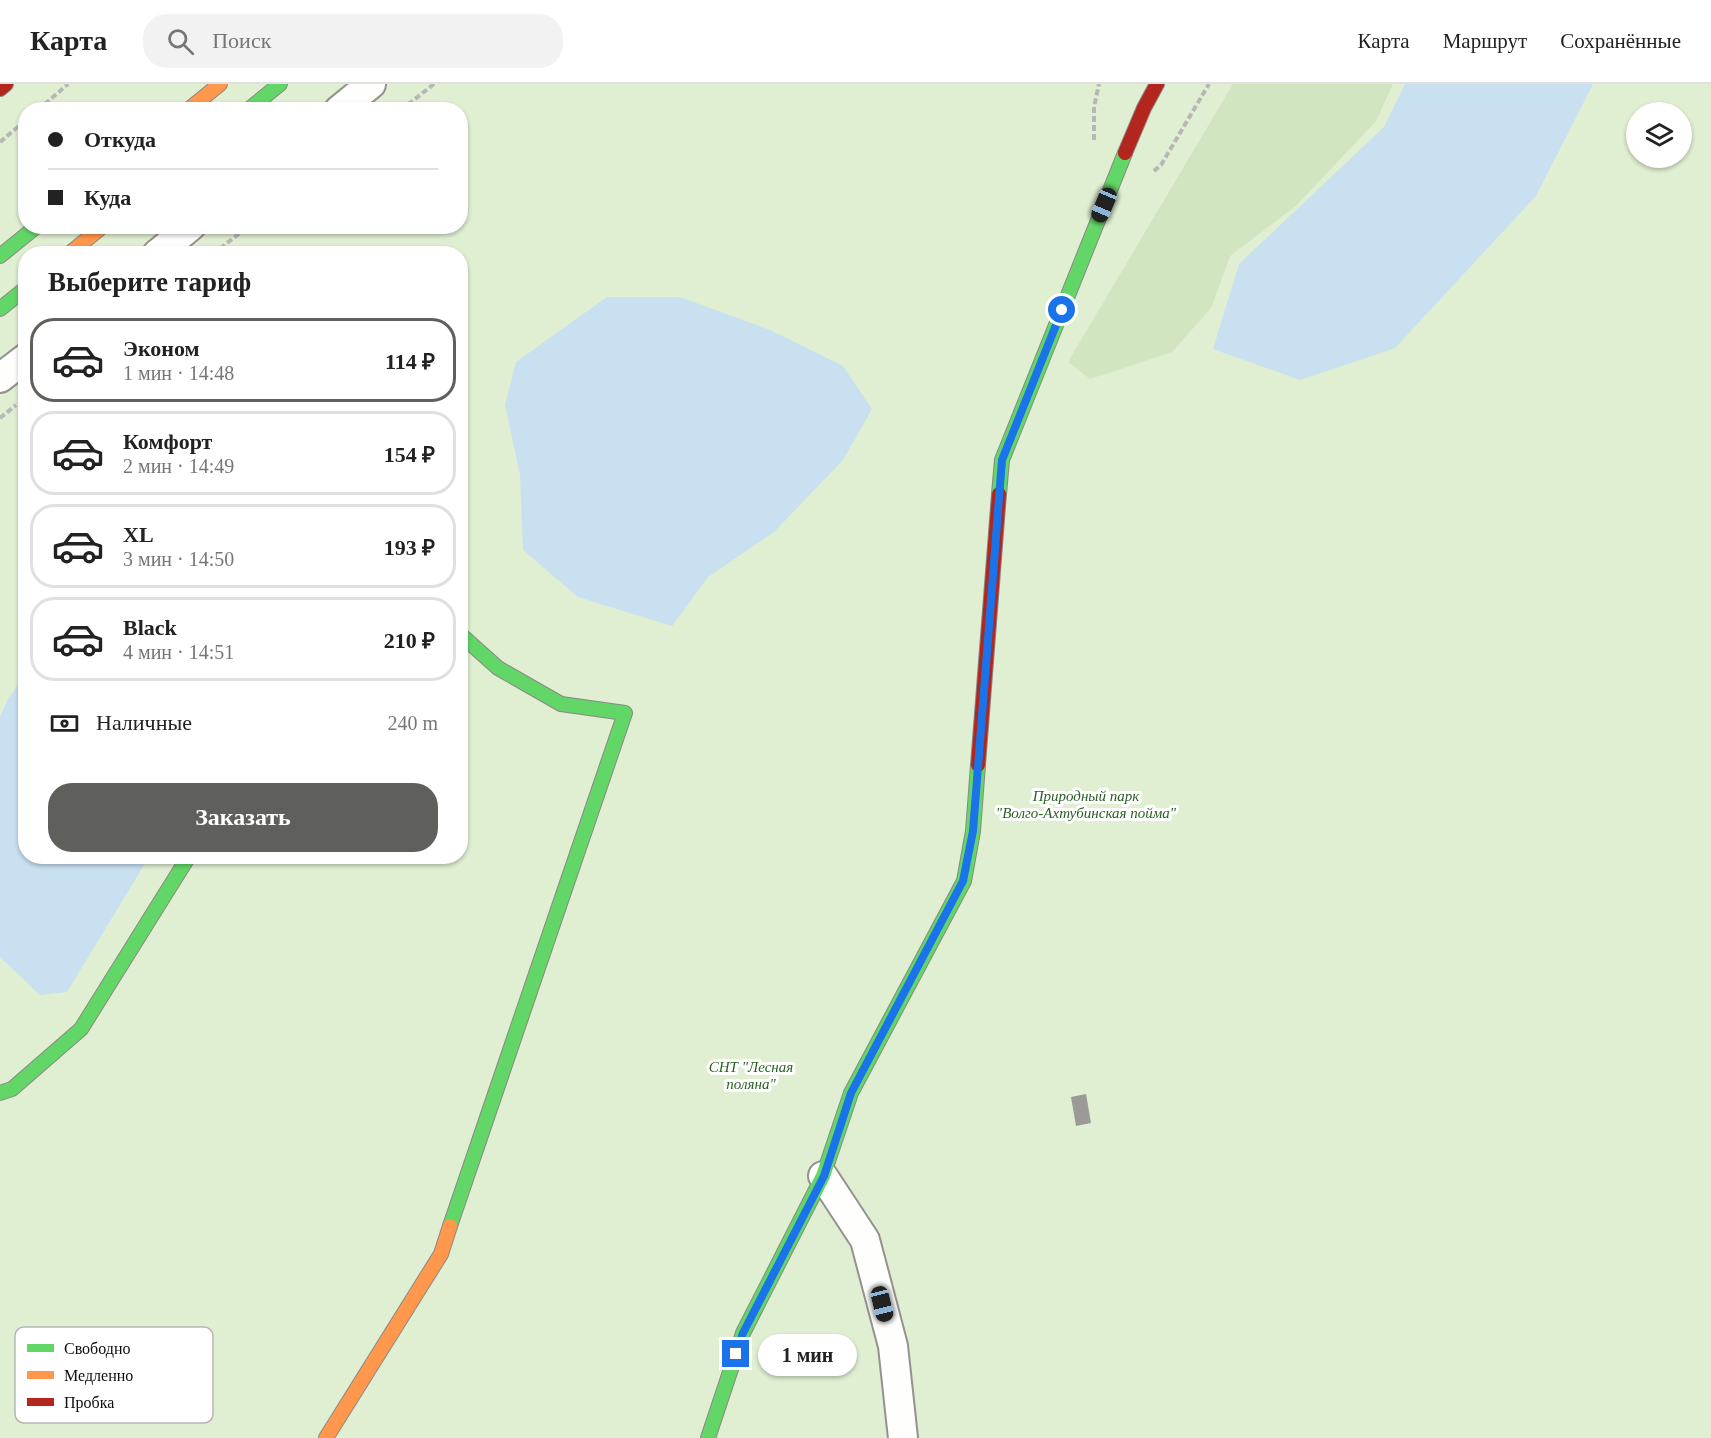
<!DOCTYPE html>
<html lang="ru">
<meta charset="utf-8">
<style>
:root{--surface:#fff;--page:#f2f2f2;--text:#222;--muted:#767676;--line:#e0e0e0;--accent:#5f5f5c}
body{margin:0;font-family:"Times New Roman",serif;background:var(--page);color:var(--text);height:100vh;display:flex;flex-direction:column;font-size:22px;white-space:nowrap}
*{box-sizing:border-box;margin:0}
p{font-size:20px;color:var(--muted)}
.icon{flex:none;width:33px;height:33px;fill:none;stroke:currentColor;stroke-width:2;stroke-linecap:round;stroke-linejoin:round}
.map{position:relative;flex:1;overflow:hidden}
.side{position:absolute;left:18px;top:162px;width:450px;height:618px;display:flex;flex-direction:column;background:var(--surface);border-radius:24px;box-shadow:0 2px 4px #0004}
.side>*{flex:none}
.hud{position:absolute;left:18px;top:18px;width:450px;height:132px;border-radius:24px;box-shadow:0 2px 4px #0004;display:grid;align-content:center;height:132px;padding:0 30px;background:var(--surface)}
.controls{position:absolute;left:1626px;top:18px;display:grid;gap:12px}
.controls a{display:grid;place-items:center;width:66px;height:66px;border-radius:50%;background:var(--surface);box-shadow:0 2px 4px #0004;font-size:30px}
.end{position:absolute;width:27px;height:27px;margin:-14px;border:8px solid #1a73e8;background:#fff;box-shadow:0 0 0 3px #fff}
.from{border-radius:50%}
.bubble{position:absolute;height:42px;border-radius:21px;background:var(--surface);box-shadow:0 2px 4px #0004;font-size:20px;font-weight:700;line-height:42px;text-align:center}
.car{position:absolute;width:18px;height:36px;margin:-18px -9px;border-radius:8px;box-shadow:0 0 4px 2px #0007;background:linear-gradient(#222 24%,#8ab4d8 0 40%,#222 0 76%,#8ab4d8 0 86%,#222 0)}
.hud b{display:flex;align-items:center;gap:21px;height:57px;font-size:22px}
.hud b+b{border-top:2px solid var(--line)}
.hud i{width:15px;height:15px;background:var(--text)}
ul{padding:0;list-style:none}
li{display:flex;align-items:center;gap:18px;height:84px;margin:0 12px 9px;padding:0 18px;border:3px solid var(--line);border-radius:24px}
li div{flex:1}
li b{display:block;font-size:22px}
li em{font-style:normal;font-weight:700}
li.on{border-color:var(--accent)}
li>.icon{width:54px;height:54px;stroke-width:1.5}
h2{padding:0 30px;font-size:27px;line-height:72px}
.pay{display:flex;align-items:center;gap:15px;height:66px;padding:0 30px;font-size:22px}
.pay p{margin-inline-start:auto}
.button{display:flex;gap:12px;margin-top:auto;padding:12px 30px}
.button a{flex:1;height:69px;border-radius:24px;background:var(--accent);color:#fff;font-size:24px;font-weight:700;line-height:69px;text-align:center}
header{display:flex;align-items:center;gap:36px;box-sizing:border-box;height:84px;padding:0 30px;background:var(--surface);border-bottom:2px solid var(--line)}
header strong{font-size:28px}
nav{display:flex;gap:33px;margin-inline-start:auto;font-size:21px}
.search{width:420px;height:54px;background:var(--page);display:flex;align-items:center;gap:15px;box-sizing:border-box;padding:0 21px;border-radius:24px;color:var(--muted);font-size:22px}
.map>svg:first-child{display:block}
.green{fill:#e0eed1;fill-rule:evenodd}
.forest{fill:#d0e5c0}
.water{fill:#c9e0f1}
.building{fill:#9c9a96}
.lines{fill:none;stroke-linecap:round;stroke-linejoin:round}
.street-casing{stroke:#93928f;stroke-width:32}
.fast-casing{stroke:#8a8985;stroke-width:16}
.slow-casing{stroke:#8a8985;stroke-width:16}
.jam-casing{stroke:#8a8985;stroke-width:16}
.path{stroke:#b7b7b5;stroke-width:4;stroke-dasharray:6 3;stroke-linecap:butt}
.street{stroke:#fefefd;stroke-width:28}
.fast{stroke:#63d668;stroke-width:14}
.slow{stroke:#ff974d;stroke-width:14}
.jam{stroke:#b3261e;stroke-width:14}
.route{stroke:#1a73e8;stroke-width:8}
.labels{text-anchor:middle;stroke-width:6;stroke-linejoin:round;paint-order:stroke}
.park-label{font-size:15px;font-style:italic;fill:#275f21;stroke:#fff}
.key{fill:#fff;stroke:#b6b6b6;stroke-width:1.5}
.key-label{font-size:16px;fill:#0c0c0c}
</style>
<header>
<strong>Карта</strong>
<div class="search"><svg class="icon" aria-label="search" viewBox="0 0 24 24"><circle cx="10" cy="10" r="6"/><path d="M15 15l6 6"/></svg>Поиск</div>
<nav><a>Карта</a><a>Маршрут</a><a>Сохранённые</a></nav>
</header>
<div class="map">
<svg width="1711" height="1354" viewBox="0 0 1711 1354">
<rect width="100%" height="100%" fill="#faf8f0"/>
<path class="green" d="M0 0H1711V1354H0ZM26 26H460V142H26ZM1636 28H1682V74H1636ZM26 170H460V772H26Z"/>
<path class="forest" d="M1233 0H1393L1376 37 1297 121 1230 172 1211 224 1172 268 1090 295 1068 278Z"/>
<path class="water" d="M1405 0H1593L1536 112 1395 264 1300 296 1213 265 1239 180 1384 43Z
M607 213H680L770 246 843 282 872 325 843 376 774 448 708 493 672 542 578 513 523 466 520 391 505 321 516 278Z
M25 591 26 772 149 773 67 908 40 911 0 873V633L8 615Z"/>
<path class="building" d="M1086 1010 1091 1039 1076 1042 1071 1013Z"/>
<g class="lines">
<defs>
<path id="street" d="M339 26 371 0
M157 170 191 142
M0 294 26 274
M823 1092 865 1156 893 1262 903 1354"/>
<path id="fast" d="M248 26 280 0
M0 172 37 142
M0 225 26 204
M999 410 1002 376 1125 69
M0 1009 12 1005 81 945 189 772
M450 1142 625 629 561 620 498 584 460 550
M708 1354 743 1249 823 1092 851 1009 964 797 973 747 978 681"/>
<path id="slow" d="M188 26 220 0
M69 170 103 142
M326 1354 441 1170 450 1142"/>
<path id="jam" d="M0 5 6 0
M1125 69 1144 24 1157 0
M978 681 999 410"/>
</defs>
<use href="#street" class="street-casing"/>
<use href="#fast" class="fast-casing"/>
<use href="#slow" class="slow-casing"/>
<use href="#jam" class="jam-casing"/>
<path class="path" d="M38 26 68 0
M401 26 434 0
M1094 56V23L1099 0
M0 58 26 36
M1154 87 1161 81 1209 0
M213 170 249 142
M0 334 16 321"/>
<use href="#street" class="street"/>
<use href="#fast" class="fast"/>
<use href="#slow" class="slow"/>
<use href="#jam" class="jam"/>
</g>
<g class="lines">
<path class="route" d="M736 1270 743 1249 824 1092 851 1009 963 797 973 747 1002 376 1062 226"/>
</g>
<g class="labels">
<g class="park-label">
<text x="1086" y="717">Природный парк<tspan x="1086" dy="17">"Волго-Ахтубинская пойма"</tspan></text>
<text x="751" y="988">СНТ "Лесная<tspan x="751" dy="17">поляна"</tspan></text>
</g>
</g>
<rect x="15" y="1243" width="198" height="96" rx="9" class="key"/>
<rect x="27" y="1260" width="27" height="8" fill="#63d668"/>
<rect x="27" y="1287" width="27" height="8" fill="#ff974d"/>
<rect x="27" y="1314" width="27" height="8" fill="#b3261e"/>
<g class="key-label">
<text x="64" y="1270">Свободно</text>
<text x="64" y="1297">Медленно</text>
<text x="64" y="1324">Пробка</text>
</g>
</svg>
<div class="controls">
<a><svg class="icon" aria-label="layers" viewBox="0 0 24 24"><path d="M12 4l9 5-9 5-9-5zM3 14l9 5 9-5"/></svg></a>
</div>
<i class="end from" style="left:1062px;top:226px"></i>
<i class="end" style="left:736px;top:1270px"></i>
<div class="bubble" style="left:758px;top:1250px;width:99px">1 мин</div>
<i class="car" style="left:1104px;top:121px;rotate:203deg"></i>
<i class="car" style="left:882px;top:1220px;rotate:166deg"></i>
<div class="hud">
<b><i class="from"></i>Откуда</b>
<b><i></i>Куда</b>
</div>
<section class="side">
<h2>Выберите тариф</h2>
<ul>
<li class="on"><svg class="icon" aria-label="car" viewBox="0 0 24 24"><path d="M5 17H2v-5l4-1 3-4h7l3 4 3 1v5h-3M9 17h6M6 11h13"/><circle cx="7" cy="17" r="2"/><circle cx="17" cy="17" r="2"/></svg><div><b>Эконом</b><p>1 мин · 14:48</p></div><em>114 ₽</em></li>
<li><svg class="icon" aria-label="car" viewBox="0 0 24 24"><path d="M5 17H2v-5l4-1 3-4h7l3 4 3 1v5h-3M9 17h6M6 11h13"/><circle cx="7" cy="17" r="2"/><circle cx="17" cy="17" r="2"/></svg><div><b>Комфорт</b><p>2 мин · 14:49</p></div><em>154 ₽</em></li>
<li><svg class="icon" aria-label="car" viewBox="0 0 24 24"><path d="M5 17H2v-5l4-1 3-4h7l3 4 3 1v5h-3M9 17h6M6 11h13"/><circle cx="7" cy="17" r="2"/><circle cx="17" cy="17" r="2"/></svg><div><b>XL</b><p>3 мин · 14:50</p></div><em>193 ₽</em></li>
<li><svg class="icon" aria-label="car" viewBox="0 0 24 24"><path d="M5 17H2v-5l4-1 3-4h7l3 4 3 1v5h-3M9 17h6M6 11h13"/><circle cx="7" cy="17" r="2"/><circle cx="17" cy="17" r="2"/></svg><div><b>Black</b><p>4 мин · 14:51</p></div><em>210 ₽</em></li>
</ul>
<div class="pay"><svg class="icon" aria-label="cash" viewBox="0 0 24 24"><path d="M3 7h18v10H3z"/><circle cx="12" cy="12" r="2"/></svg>Наличные<p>240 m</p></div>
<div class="button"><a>Заказать</a></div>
</section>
</div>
